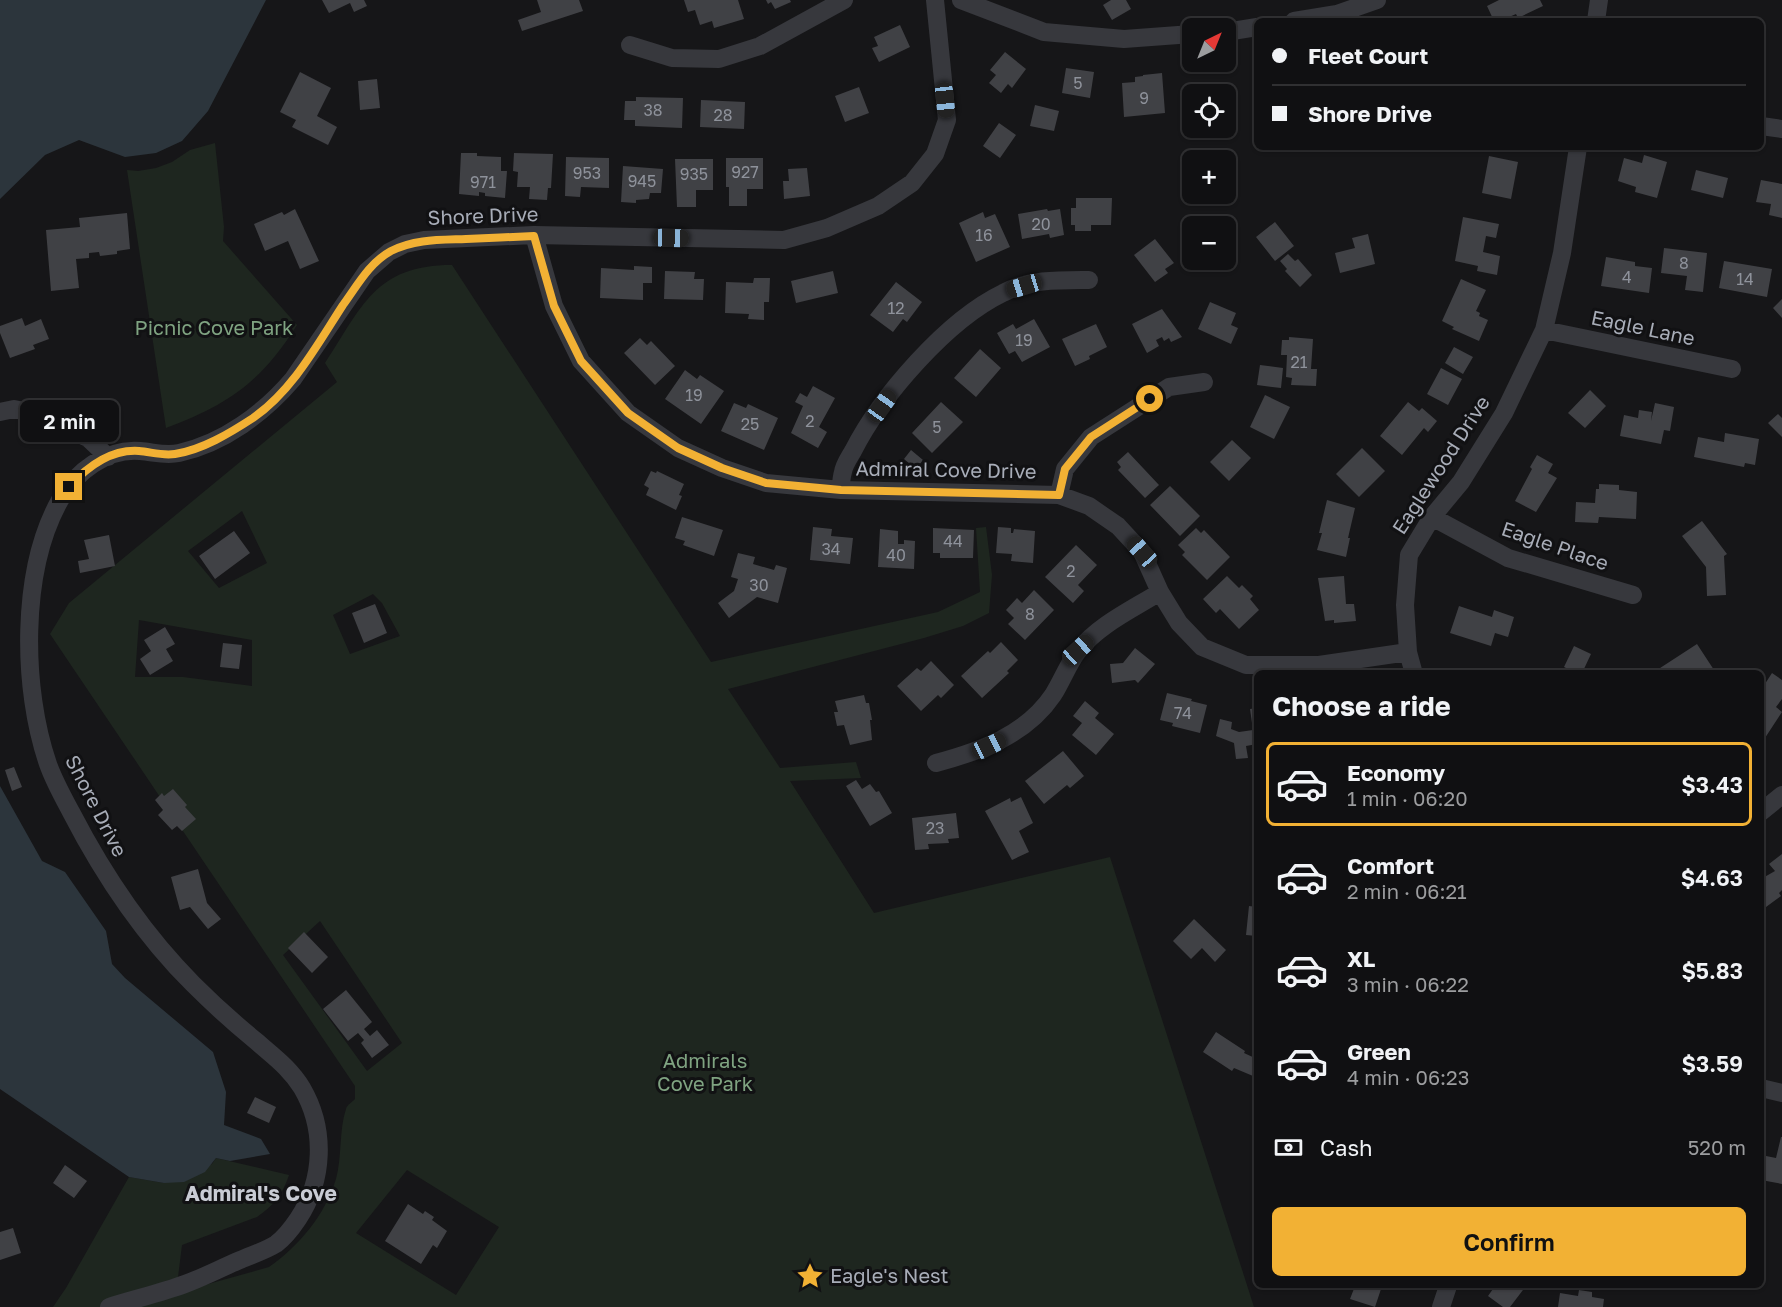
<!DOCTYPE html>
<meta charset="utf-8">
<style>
:root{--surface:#101012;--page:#19191b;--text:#f1f3f6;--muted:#9c9d9f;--line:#303032;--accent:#f2b134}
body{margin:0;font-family:"Golos Text",sans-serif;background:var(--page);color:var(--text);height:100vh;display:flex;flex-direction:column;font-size:22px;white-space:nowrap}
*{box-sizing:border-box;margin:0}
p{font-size:20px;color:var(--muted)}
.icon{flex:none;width:33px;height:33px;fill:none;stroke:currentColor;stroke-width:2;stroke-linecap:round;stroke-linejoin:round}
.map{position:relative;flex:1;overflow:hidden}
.side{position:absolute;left:1254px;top:670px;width:510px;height:618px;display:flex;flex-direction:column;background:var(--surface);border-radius:9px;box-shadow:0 2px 4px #0004,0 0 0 2px var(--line)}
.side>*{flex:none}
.guide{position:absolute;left:1254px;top:18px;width:510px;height:132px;border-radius:9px;box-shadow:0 2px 4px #0004,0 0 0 2px var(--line);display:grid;align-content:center;height:132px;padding:0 18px;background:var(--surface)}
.needle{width:39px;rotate:43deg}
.fabs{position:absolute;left:1182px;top:18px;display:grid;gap:12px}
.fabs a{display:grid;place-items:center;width:54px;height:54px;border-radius:9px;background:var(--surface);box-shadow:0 2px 4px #0004,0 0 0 2px var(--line);font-size:30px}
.end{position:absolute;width:27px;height:27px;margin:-14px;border:8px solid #f2b134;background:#111;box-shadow:0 0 0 3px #111}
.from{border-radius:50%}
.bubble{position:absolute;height:42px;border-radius:9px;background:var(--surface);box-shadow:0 2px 4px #0004,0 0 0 2px var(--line);font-size:20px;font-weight:600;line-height:42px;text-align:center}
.car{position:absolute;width:18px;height:36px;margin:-18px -9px;border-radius:8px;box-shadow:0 0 4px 2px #0007;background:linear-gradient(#222 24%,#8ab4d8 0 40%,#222 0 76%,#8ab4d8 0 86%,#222 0)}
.guide b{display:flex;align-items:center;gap:21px;height:57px;font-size:22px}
.guide b+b{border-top:2px solid var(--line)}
.guide i{width:15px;height:15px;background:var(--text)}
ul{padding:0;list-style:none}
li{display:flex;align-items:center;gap:18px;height:84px;margin:0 12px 9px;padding:0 6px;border:3px solid transparent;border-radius:9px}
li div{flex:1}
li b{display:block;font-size:22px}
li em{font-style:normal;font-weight:600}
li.on{border-color:var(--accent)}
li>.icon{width:54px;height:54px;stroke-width:1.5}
h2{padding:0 18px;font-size:27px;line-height:72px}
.pay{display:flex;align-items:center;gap:15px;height:66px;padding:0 18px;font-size:22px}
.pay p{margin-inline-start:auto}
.cta{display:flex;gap:12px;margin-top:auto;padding:12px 18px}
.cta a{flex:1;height:69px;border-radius:9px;background:var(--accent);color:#111;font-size:24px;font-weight:600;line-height:69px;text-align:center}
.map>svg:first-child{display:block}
.green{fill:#1e261f;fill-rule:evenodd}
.water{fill:#2c353c}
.building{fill:#404145}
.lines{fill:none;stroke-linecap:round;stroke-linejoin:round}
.street{stroke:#37383d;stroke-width:18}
.route{stroke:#f2b134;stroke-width:8}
.labels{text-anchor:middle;stroke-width:6;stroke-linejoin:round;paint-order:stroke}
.number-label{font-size:16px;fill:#8e929b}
.street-label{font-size:20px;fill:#a8adb8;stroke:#111113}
.park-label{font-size:20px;fill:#7fa381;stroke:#111113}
.poi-label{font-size:20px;fill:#a8adb8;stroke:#111113;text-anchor:start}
.neighbourhood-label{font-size:21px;font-weight:bold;fill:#c9ccd4;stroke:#111113}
</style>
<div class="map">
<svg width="1782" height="1307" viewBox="0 0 1782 1307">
<rect width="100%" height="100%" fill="#161618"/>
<path class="green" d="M215 143 224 227 223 241 297 325C261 382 229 404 166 428L127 170 138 171 156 168 172 162 190 150Z
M452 265 711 662 938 612 980 592 976 528 986 527 992 575 989 613 963 626 924 638 728 689 780 768 856 762 861 778 790 781 874 913 1110 857 1254 1307H53L66 1288 129 1177 164 1183 212 1164 216 1158 289 1175C283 1194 273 1206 257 1217L182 1245 176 1293 269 1267C299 1246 325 1215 336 1179 342 1158 339 1129 346 1109 347 1105 352 1102 355 1099V1086L50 634 69 603 337 382 325 363C362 307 375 265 452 265ZM242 511 267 563 219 588 188 551ZM373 594 382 603 400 636 350 654 333 615ZM139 620 252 640V686L183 677H135ZM320 921 402 1043 367 1071 283 955ZM407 1170 499 1227 456 1295 356 1233Z"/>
<path class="water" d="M0 0H266L208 111 182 141 156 153 125 157 79 140 45 155 0 199Z
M0 786 42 861 65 872 106 931 112 964 125 978 213 1052 226 1092 224 1125 261 1139 270 1154 230 1161 216 1158 205 1172 184 1182 164 1183 129 1177 0 1089Z"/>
<path class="building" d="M322 0H364L367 6 354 12 350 3 329 13Z
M537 0H579L583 11 522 31 518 20 541 12Z
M684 0H738L744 19 714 28 712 21 700 25 695 10 688 12Z
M766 0H790L791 2 775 9 771 2 768 4Z
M1111 0H1126L1131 9 1112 20 1103 5Z
M1499 0H1540L1543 6 1518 18 1516 14 1500 21H1494L1487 6Z
M900 25 910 47 879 62 872 48 878 46 874 37Z
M1005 52 1026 69 1012 88 1008 84 1001 93 989 83 996 75 990 70Z
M1066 68 1094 72 1090 98 1062 93Z
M300 72 331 88 317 116 337 127 328 145 292 127 296 120 280 112Z
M1162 73 1165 113 1124 117 1122 83 1135 82V77L1143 76V75Z
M377 79 380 108 360 110 358 81Z
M859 87 869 113 845 122 835 96Z
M636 97 683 98 682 128 635 126V120H624L625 101H636Z
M701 100 745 102 744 129 700 127Z
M1035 105 1059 111 1054 131 1030 126Z
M999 123 1016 135 1000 158 983 146Z
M461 153H477V156L501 157V171H507L505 198 485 196V193L479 192V196L459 194Z
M514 153 553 154 551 188H548L547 200 529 199 530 187H517L518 172 513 171Z
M1644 155 1667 162 1657 198 1635 192 1636 187 1618 181 1624 158 1642 163Z
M1489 156 1518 162 1511 199 1482 193Z
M566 157 609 158V188L581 187 580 197 565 196Z
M726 158H763V189H747V206H729V187H726Z
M675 159H713V190H696V207H677Z
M623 166 663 169 661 193H650L649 199 636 200V203L621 202Z
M807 168 810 196 784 199 783 181H789L788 169Z
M1696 170 1728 178 1723 198 1691 190Z
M1761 180 1782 184V218L1769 215 1771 204 1756 202Z
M1076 198H1112L1111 225H1091V231H1075V225H1071V208H1076Z
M295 209 319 261 300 269 288 241 265 251 254 224 282 212 284 215Z
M1047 209 1048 211 1060 209 1064 235 1050 238 1049 234 1022 239 1018 214Z
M983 212 985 218 995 214 1010 247 976 262 959 223Z
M127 213 130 249 117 251V254L100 256 99 252 89 253V258L76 259 79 288 51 291 46 230 80 227 79 218Z
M1463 217 1499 224 1496 238 1486 236 1483 252 1500 256 1497 275 1477 271 1478 266 1455 261Z
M1275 222 1294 246 1275 261 1256 237Z
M1368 234 1375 264 1340 273 1335 253 1355 248 1352 238Z
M1155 239 1174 263 1165 269 1168 273 1155 282 1134 255Z
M1664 248 1707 253 1703 292 1685 290 1687 276 1661 273Z
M1288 254 1295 261 1298 259 1312 275 1300 287 1285 271 1287 269 1280 261Z
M1606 257 1635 262V266L1652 268 1649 293 1601 286Z
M1724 261 1772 269 1767 297 1719 288Z
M634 266 652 267V283H643V300L600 298 601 268 634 270Z
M665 271 695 272 694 279H704L703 300 664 299Z
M833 271 838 293 796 303 791 281Z
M754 278H770L769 302H764V320L748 319 749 314 725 313 726 282 753 283Z
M1461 279 1486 290 1476 311 1480 313 1479 316 1488 320 1479 341 1452 329 1454 327 1442 321Z
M896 282 922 302 907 322 903 319 893 332 870 315Z
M1782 299V318L1773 308Z
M1210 302 1236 313 1231 325 1238 328 1231 344 1198 329Z
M1162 309 1182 337 1171 342 1169 338 1164 341 1162 337 1156 340 1159 346 1147 353 1132 324Z
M22 318 25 326 41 319 49 339 33 345 35 349 10 358 0 333V326Z
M1034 319 1050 347 1022 362 1015 351 1009 354 997 333 1013 324 1016 329Z
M1096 324 1107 347 1089 356 1090 359 1075 366 1062 339Z
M1289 337 1313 339 1311 369H1317L1316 386 1291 385 1292 378 1286 377 1287 355H1281L1282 340H1289Z
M640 338 647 345 651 341 675 366 655 385 624 353Z
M1454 347 1473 357 1463 374 1445 363Z
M980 349 1001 368 976 397 954 378Z
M1260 365 1283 368 1281 388 1257 385Z
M1441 368 1462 379 1448 405 1427 394Z
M685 370 697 379 700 375 724 391 701 424 665 399Z
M813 386 835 398 819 427 827 432 818 448 791 433 803 406 795 402 800 393 807 397Z
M1590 390 1606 406 1585 428 1568 413Z
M1265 395 1290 407 1274 439 1250 427Z
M941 402 963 422 932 453 912 433Z
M1408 402 1419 411 1422 408 1437 421 1428 432 1424 428 1402 455 1380 436Z
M734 403 746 408 748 404 778 418 764 450 721 431Z
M1655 403 1674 407 1670 431 1664 430 1661 444 1620 436 1624 415 1638 418 1639 410 1652 412 1651 421Z
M1778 414 1782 418V437L1768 423Z
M1725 433 1759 439 1755 465 1745 463 1744 467 1694 457 1698 437 1724 442Z
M1232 440 1251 458 1229 481 1210 462Z
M1362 448 1385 471 1359 497 1336 474Z
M911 450 923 460 916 469 904 459Z
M1128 452 1159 485 1145 498 1118 470 1121 467 1117 462Z
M1537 455 1553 464 1548 473 1557 478 1536 512 1515 501 1532 469 1530 467Z
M651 471 656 473 657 471 684 484 679 495 682 496 676 510 646 495 649 488 644 485Z
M1599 484 1619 485V490L1637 492 1636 519 1599 517 1598 523 1575 522 1576 502 1595 503 1596 489H1599Z
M1170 486 1200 516 1180 536 1150 505Z
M1327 500 1355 508 1348 538H1350L1346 557 1317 550 1322 533H1319Z
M682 517 723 530 714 556 683 545 685 541 675 538Z
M1702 521 1727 554 1724 556 1726 595 1707 596 1706 567 1682 536Z
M813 527 832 529 831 536 853 538 850 564 810 560Z
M998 527 1011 528V533H1013L1014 529 1035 531 1033 563 1011 561 1012 554 996 553Z
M933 528 974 530 973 558H940V553H933Z
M1196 528 1201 533 1204 530 1230 557 1207 580 1182 555 1185 552 1178 545Z
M880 529 898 531V544H904V540L915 541 914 569 878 567Z
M234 531 250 553 215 579 199 556Z
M109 535 115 566 80 573 78 561 89 559 84 540Z
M1076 545 1097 565 1078 585 1084 591 1073 603 1045 577Z
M738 553 755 557 753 564 774 570 776 565 787 568 778 603 757 597 729 618 718 603 734 591 738 579 731 577Z
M1227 576 1239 588 1242 585 1253 596 1250 599 1259 610 1239 629 1220 609 1216 613 1203 599Z
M1344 576 1346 604H1354L1356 621 1334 623V620L1325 621 1318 578Z
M1034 590 1054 610 1025 640 1008 624 1014 618 1006 610 1017 598 1022 603Z
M375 604 387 633 364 643 352 613Z
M1459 606 1492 617 1494 610 1514 617 1508 637 1495 633 1491 646 1450 633Z
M165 627 175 644 166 649 173 661 150 675 140 659 151 651 144 640Z
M1001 642 1018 660 1007 671 1009 673 982 698 961 676 988 651 990 653Z
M223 643 242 645 239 669 220 667Z
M1697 644 1714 670 1708 674H1659L1657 670Z
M1574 646 1591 654 1583 671 1588 674H1568L1570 670 1564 667Z
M1135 648 1155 664 1138 683 1135 680 1112 683 1110 664 1123 663Z
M931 661 954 685 941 698 938 695 921 711 897 686 917 668 921 671Z
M1772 673 1782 680V699L1776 707 1782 712 1763 741 1761 739V690Z
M1167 693 1192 699 1191 701 1207 705 1200 733 1172 726 1173 723 1160 720Z
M864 695 866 703H869L872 720H870L872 740 850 745 844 725 837 726 834 712H838L835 701Z
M1085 701 1099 713 1095 718 1114 734 1096 755 1072 735 1082 723 1073 716Z
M1257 708V744L1246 746 1248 758 1236 759 1234 743 1216 736 1220 719 1232 722 1231 729 1239 732 1253 730 1250 709Z
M1063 751 1084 776 1070 788 1067 785 1044 804 1025 781Z
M14 767 22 787 12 791 5 770Z
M856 780 862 789 870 784 876 792 879 791 892 813 870 826 846 786Z
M173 789 187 805 185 807 196 819 182 831 177 826 172 830 158 815 163 810 155 800 162 793 164 796Z
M1021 797 1033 823 1019 831 1029 852 1012 860 985 811 1010 798 1011 802Z
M956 813 959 838 948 839 949 843 928 844 929 849 915 850 912 818Z
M1782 854V890L1779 893 1781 896 1766 907 1761 900V879L1775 871 1769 864Z
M198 869 207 903 221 919 208 929 190 907 180 910 171 877Z
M1249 906 1257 907V936L1246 935Z
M1194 919 1226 950 1215 962 1202 948 1191 959 1173 941Z
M304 932 328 957 312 973 288 948Z
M346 990 372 1022 364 1029 370 1036 377 1030 389 1045 372 1058 361 1043 364 1040 358 1033 348 1041 323 1009Z
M1216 1032 1245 1051 1244 1053 1257 1059V1081L1252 1079 1253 1076 1234 1068 1232 1071 1203 1052Z
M255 1097 276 1107 269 1123 247 1113Z
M1781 1137H1782V1184L1761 1180V1155L1776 1158Z
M65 1165 87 1181 74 1198 53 1183Z
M408 1204 423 1214 425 1211 434 1217 432 1220 447 1231 437 1248 433 1245 421 1264 385 1241Z
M13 1228 21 1253 0 1260V1232Z
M1355 1286H1382L1375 1307 1350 1299Z
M1495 1286H1526L1510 1307H1503L1488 1296Z
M1579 1290 1592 1292V1297L1604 1299 1603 1307H1558L1560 1293 1578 1296Z"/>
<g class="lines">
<path class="street" d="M961 0 1044 32 1124 39 1192 34
M1294 21 1337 14 1377 0
M1596 21 1599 0
M1226 32 1257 27
M630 45 672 58 719 59 760 46 844 0
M1761 126 1782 129
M534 235 554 306 581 361 628 413 678 448 722 468 766 483 841 490 1059 495 1089 506 1118 526 1142 552 1160 592 1179 623 1202 647 1246 665H1319L1408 652
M1544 330 1732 369
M0 412 14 409 33 413 88 438 108 457
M841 490C841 484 841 478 843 472 844 465 849 458 853 451 881 396 947 320 1003 293 1030 279 1060 280 1089 280
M1059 495 1065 469 1091 437 1169 387 1204 382
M1432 517 1508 558 1633 595
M1414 674 1408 652 1405 605 1409 555 1432 517 1461 482 1504 413 1544 330 1562 253 1578 147
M936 763C981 751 1026 735 1053 695 1062 681 1068 664 1078 651 1098 625 1133 609 1160 592
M1761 812 1782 795
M1761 1088 1782 1093
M109 1307C134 1299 161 1293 185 1284 204 1277 221 1268 240 1260 251 1255 265 1251 276 1244 284 1238 292 1228 298 1219 324 1180 326 1129 302 1088 290 1068 273 1056 256 1041 234 1023 213 1004 193 984 143 934 103 874 71 812 63 797 54 781 48 764 22 689 20 571 60 500 75 472 107 448 140 451 154 452 165 456 179 453 224 443 264 413 293 379L367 271 389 252 405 244 424 240 534 235 784 240 827 228 878 206 912 183 935 154 947 120 935 0
M1441 1307 1448 1286"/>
</g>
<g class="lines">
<path class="route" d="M69 487C87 467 110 449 139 451 151 452 162 456 175 454 202 450 230 433 253 418 293 390 317 345 343 305 357 286 369 263 391 251 415 239 440 240 466 239 489 238 511 237 534 236L554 306 581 361 628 413 678 448 722 468 766 483 841 490 1059 495 1065 469 1091 437 1150 399"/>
</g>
<defs>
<symbol id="sight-bare" viewBox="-9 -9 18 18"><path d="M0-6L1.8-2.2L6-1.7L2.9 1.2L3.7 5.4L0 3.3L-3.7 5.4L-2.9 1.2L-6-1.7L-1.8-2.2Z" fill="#f2b134" stroke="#111113" stroke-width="2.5" paint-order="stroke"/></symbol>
</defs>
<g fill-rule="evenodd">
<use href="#sight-bare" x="791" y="1257" width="38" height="38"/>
</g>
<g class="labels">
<g class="number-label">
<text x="1078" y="89">5</text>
<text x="1144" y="104">9</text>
<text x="653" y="116">38</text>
<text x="723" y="121">28</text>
<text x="745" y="178">927</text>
<text x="587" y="179">953</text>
<text x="694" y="180">935</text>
<text x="642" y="187">945</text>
<text x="483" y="188">971</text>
<text x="1041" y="230">20</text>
<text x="984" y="241">16</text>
<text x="1684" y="269">8</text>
<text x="1627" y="283">4</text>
<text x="1745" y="285">14</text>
<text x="896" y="314">12</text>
<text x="1024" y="346">19</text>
<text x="1299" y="368">21</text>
<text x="694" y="401">19</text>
<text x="810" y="427">2</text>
<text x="750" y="430">25</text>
<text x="937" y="433">5</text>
<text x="953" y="547">44</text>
<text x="831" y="555">34</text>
<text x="896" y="561">40</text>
<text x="1071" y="577">2</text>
<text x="759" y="591">30</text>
<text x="1030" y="620">8</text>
<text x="1183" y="719">74</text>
<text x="935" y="834">23</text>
</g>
<g class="street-label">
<text transform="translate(483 216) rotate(-2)" y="7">Shore Drive</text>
<text transform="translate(1643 328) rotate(12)" y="7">Eagle Lane</text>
<text transform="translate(1441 465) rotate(-57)" y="7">Eaglewood Drive</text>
<text transform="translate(946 470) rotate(1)" y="7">Admiral Cove Drive</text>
<text transform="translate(1555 546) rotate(19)" y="7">Eagle Place</text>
<text transform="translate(96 806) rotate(63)" y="7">Shore Drive</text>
</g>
<g class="park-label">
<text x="214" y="335">Picnic Cove Park</text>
<text x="705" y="1068">Admirals<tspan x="705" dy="23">Cove Park</tspan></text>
</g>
<g class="poi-label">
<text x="830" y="1283">Eagle's Nest</text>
</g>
<g class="neighbourhood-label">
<text x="261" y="1201">Admiral's Cove</text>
</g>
</g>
</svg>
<div class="fabs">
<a><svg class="needle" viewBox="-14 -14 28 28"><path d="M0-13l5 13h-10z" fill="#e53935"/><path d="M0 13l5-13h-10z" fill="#9c9d9f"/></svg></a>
<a><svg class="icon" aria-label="locate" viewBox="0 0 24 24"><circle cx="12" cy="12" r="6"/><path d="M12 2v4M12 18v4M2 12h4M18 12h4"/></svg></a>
<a>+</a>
<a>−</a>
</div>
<i class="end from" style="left:1150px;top:399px"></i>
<i class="end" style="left:69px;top:487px"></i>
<div class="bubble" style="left:20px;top:400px;width:99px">2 min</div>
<i class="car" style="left:945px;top:100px;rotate:174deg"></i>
<i class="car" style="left:671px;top:238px;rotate:91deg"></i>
<i class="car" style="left:1024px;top:286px;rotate:253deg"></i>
<i class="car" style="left:882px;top:406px;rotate:35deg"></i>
<i class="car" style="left:1142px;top:552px;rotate:318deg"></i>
<i class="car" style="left:1078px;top:650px;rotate:48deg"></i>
<i class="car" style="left:989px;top:746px;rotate:64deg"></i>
<div class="guide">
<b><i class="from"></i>Fleet Court</b>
<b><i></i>Shore Drive</b>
</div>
<section class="side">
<h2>Choose a ride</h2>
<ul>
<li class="on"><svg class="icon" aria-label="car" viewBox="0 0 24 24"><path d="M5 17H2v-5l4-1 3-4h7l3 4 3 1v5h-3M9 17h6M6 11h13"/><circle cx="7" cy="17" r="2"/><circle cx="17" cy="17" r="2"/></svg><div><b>Economy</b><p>1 min · 06:20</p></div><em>$3.43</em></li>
<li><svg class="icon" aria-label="car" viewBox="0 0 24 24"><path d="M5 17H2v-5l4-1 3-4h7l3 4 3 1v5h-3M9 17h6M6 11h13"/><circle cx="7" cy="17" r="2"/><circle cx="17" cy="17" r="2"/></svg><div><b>Comfort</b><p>2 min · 06:21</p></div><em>$4.63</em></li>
<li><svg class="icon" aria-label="car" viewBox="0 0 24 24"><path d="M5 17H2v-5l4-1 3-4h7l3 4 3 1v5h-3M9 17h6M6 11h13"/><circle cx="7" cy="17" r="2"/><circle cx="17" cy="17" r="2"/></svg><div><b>XL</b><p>3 min · 06:22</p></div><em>$5.83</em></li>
<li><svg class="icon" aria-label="car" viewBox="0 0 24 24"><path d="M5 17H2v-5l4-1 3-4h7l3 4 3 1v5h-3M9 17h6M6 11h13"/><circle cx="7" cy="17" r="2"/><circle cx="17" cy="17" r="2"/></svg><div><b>Green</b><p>4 min · 06:23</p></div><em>$3.59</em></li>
</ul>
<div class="pay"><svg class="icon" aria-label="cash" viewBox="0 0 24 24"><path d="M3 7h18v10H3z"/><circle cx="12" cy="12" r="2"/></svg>Cash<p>520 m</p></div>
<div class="cta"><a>Confirm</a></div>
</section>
</div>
